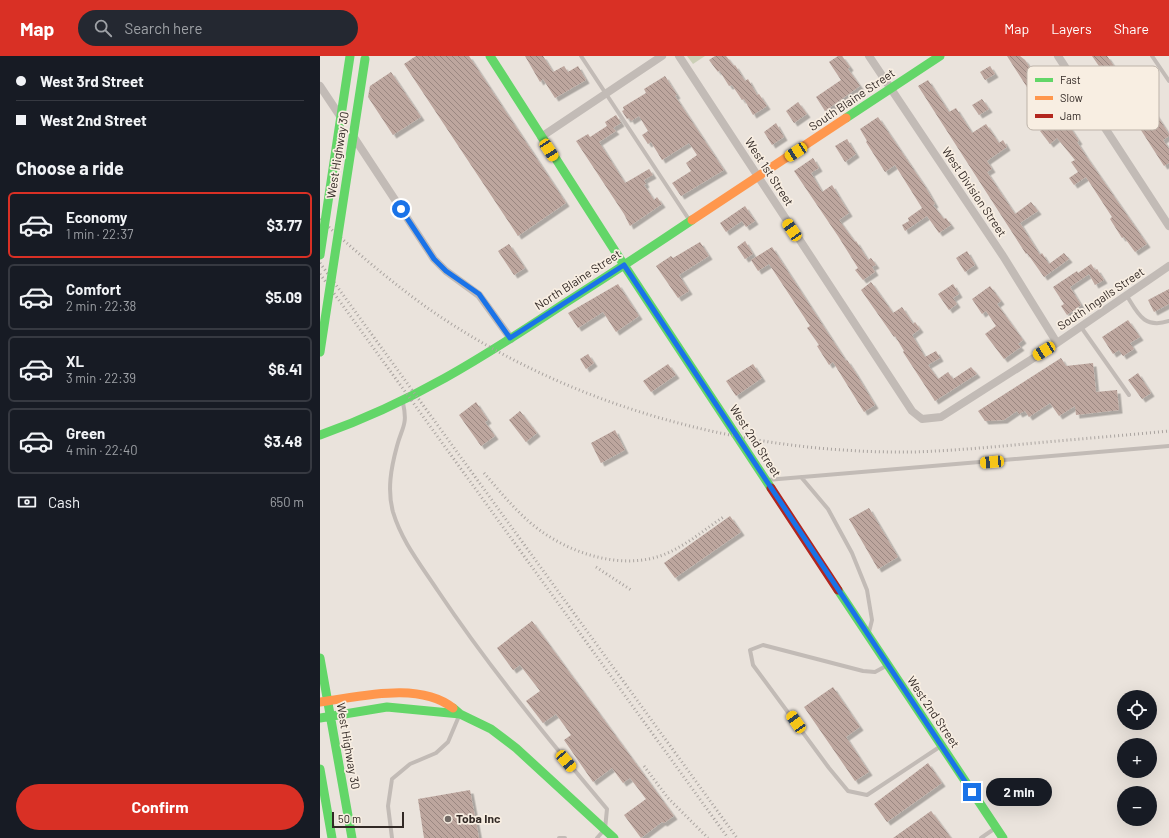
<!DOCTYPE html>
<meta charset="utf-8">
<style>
:root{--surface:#171b24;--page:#242831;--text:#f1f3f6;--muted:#9ea1a6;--line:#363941;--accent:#d93025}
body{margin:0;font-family:Barlow,sans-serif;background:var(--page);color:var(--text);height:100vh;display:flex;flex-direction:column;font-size:15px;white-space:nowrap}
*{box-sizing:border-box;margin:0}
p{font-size:13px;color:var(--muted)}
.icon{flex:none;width:22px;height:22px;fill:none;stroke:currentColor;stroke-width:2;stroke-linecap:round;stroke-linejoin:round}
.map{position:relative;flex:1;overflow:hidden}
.side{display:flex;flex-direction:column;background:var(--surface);width:320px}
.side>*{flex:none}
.hud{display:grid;align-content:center;height:88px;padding:0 16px;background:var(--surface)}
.buttons{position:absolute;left:797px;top:634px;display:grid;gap:8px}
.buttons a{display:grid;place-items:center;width:40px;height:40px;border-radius:50%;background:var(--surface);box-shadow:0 4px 16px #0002;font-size:20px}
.scale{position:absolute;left:12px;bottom:10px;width:72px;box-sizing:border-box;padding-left:4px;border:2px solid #322925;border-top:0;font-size:11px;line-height:14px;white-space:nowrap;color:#322925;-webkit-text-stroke:3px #f8eee2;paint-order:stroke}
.end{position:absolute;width:18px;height:18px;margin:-9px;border:5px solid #1a73e8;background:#fff;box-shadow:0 0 0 2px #fff}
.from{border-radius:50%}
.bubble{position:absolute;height:28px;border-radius:14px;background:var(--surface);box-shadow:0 4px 16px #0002;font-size:13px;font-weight:700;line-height:28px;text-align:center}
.car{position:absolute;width:12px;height:24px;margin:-12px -6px;border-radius:5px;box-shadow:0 0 3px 1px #0007;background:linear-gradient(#f5c518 24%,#345 0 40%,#f5c518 0 76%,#345 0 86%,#f5c518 0)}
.hud b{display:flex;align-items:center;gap:14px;height:38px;font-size:15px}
.hud b+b{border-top:1px solid var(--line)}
.hud i{width:10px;height:10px;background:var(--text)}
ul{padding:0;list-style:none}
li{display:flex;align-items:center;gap:12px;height:66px;margin:0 8px 6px;padding:0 8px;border:2px solid var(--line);border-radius:6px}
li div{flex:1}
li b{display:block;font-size:15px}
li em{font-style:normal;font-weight:700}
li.active{border-color:var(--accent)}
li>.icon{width:36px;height:36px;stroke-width:1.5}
h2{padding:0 16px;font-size:18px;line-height:48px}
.pay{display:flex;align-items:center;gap:10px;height:44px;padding:0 16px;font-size:15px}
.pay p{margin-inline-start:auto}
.primary-button{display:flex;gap:8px;margin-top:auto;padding:8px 16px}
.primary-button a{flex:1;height:46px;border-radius:24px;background:var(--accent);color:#fff;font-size:16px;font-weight:700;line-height:46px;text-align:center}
header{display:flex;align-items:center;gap:24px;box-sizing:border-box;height:56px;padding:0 20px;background:var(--accent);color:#fff}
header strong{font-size:19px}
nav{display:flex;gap:22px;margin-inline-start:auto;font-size:14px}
.search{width:280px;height:36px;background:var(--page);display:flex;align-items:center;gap:10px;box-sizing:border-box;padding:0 14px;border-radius:22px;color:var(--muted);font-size:15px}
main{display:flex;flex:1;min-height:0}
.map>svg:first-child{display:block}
.forest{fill:url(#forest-crowns)}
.building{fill:url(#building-back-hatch);filter:url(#shadow)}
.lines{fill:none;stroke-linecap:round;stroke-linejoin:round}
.lane{stroke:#c2bbb6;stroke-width:4}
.street{stroke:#c2bbb6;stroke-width:8}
.fast{stroke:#63d668;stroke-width:9}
.slow{stroke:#ff974d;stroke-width:9}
.jam{stroke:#b3261e;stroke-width:9}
.rail{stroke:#aaa4a0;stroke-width:3;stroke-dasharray:1 3;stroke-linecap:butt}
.fast-bridge{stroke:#63d668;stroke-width:9}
.route{stroke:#1a73e8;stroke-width:5}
.poi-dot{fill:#726a65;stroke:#f8eee2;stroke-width:1.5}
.labels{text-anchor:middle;stroke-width:3.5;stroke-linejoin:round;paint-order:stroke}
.street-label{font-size:12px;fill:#322925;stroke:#f8eee2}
.poi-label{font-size:12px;font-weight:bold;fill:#322925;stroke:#f8eee2;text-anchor:start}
.key{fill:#f8eee2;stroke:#bdb3a9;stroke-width:1}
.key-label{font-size:11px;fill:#322925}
</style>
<header>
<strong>Map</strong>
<div class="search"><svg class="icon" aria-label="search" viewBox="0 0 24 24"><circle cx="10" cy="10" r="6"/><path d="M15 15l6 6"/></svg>Search here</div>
<nav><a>Map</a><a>Layers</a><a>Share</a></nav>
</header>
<main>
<section class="side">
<div class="hud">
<b><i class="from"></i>West 3rd Street</b>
<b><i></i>West 2nd Street</b>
</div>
<h2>Choose a ride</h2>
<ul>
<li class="active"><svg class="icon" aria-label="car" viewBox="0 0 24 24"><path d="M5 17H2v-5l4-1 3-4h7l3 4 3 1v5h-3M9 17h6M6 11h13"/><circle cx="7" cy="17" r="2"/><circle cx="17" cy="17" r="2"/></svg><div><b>Economy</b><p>1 min · 22:37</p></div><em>$3.77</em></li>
<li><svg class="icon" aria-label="car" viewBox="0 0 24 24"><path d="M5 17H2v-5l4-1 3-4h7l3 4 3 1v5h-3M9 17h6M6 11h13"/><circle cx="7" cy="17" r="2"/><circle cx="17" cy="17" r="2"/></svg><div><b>Comfort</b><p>2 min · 22:38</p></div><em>$5.09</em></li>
<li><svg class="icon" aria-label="car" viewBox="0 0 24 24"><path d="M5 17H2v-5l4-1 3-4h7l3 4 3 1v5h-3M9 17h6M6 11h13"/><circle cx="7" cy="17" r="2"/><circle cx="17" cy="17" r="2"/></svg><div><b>XL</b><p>3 min · 22:39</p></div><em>$6.41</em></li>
<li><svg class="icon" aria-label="car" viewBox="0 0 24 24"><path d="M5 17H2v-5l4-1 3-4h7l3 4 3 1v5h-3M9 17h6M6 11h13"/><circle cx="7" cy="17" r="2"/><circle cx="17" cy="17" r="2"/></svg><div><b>Green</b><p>4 min · 22:40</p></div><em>$3.48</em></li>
</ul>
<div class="pay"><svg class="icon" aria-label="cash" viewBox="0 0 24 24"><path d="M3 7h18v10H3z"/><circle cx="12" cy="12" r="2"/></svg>Cash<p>650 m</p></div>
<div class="primary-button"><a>Confirm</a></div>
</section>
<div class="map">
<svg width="849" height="782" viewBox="0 0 849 782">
<defs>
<pattern id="forest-crowns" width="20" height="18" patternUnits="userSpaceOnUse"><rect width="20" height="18" fill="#cbcfb6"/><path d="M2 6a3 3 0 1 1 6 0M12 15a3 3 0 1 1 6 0" fill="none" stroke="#afb29c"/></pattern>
<pattern id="building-back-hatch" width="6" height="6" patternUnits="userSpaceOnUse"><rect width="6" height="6" fill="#bda69e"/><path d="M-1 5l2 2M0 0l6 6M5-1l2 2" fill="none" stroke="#9a8781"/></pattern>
<filter id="shadow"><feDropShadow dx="3.5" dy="3.5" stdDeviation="0" flood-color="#0004"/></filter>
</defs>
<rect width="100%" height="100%" fill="#eae3dc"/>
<path class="forest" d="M367 0H385L373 8Z"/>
<path class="building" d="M96 0H149L246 147 198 180 84 8Z
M205 0H223L233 16 244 10 248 16 258 10 266 24 235 42 223 23 220 26Z
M395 0H406L414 10 415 9 425 25 428 23 437 39 439 38 447 50 433 59 424 43 422 44 412 29 409 30 399 14 398 16 389 4Z
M518 0H522L530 11 528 13 540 30 505 55 496 41 521 24 509 6Z
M687 0H700L705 4 738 57 740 56 759 85 757 86 766 100 827 188 815 196 804 181 802 182 790 163 792 161 766 121 754 129 749 122 758 116 751 106 755 104 737 82 730 88 720 75 730 67Z
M772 0H787L807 29 822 19 830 32 822 37 849 78V80L843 84 849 93V107L844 110 808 54 806 56 796 41 799 39Z
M670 10 675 18 665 24 660 16Z
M71 16 101 61 73 79 48 41 50 30Z
M345 20 357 39 355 40 404 114 361 140 352 127 371 115 366 107 377 99 369 87 342 104 331 86 328 88 322 79 328 75 319 60 311 65 309 62 307 63 302 55 304 54 303 51 326 37 324 33Z
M608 24 629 56 636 52 652 77 666 68 679 87 683 84 687 91 667 105 672 113 667 116 695 158 711 146 718 155 700 167 720 199 722 197 729 208 744 197 749 203 724 221 707 197 706 198 598 30Z
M662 43 669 53 659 59 652 49Z
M478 46 487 58 474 67 466 55Z
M296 59 301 67 293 72 296 75 279 86 305 127 329 113 333 119 324 124 326 128 324 129 334 144 337 141 342 148 310 170 304 158 256 85 268 78 270 81 287 70 285 66Z
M558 61 606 132 615 148 613 149 624 163 626 162 631 169 619 177 607 160 585 175 582 169 589 165 588 162 602 152 575 109 565 116 546 86 547 85 540 73Z
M456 67 464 81 452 89 444 76Z
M527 83 536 98 525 106 515 90Z
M493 102 499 112 491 117 502 136 512 129 529 157 519 164 535 186 536 185 548 204 551 202 556 209 552 211 555 216 543 224 535 214 538 212 518 180 474 115Z
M425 150 435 165 426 171 422 165 406 176 400 167Z
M425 185 433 198 425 203 417 191Z
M380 186 389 200 359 219 369 235 358 242 336 210 351 200 353 202Z
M189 188 205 212 194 219 178 195Z
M452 191 526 305 527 304 535 316 555 349 544 356 513 306 509 309 497 290 499 289 487 272 490 270 449 208 438 215 431 204Z
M647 195 655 209 645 216 636 202Z
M771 208 775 214 750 231 761 249 747 259 741 250 744 248 733 231 757 215 758 217Z
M777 213 784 224 775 229 769 218Z
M551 226 573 257 582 251 593 268 595 266 600 273 592 279 605 301 616 295 620 302 608 309 618 323 628 316 633 323 651 311 657 318 615 345 583 296 584 295 575 280 574 281 541 234Z
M298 228 319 260 296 276 283 256 258 272 248 257Z
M633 228 639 238 633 242 637 248 629 254 618 238Z
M670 230 681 245 677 248 703 284 698 288 701 291 684 303 665 278 676 270 666 255 662 258 652 243Z
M849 233V248L834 256 828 244Z
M808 264 820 281 810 287 814 293 803 300 799 294 793 298 782 281Z
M268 298 274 307 266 313 260 303Z
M741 302 746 310 773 307 776 336 797 334 799 354 756 359 755 350 739 360 730 347 709 361 705 355 699 358 697 355 684 364 665 365 658 355Z
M348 308 356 319 331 336 323 325Z
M433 308 442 322 416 340 406 325Z
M818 317 831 337 822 343 808 324Z
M156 346 168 364 165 366 175 380 161 390 139 359Z
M200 355 217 377 206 386 189 364Z
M295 374 305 394 281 407 271 387Z
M549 452 578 501 558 513 529 463Z
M410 460 421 476 355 522 344 507Z
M212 565 354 760 344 767 342 766 321 782 304 759 326 743 310 722 303 727 292 712 273 726 244 684 251 679 236 658 223 667 206 645 220 635 200 609 193 614 177 592Z
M513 631 540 671 526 681 549 716 535 725 484 651Z
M608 707 622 727 567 766 554 748Z
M150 734 159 782H104L98 743Z
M611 755 631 782H573Z"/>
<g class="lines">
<path class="lane" d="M261 0 370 165
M832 0 849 25
M807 240C818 258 824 273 849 265
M761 271 809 339
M83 347C88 369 82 371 77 390 71 412 67 434 73 456 82 486 101 509 118 535 169 611 228 683 287 753L285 773 277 782
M481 421 508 453 532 497 547 534 552 564 549 576
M447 424 849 390
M566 610 555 616 543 615 443 589 430 594 433 609 509 712 528 735 547 739 621 690
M72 782 68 750 72 723 90 708 116 697 128 686 139 660
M239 782H245
M661 782 674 773"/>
<path class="street" d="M359 0 592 355 602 363 621 361 737 287 849 210
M549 0 683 200 737 287
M738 0 849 170
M0 30 20 60
M33 80 114 203 126 215 159 239 191 283
M221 81 342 0"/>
<path class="fast" d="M170 0 304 209 451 432
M526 62 620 0
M0 379C91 347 162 302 242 249 286 221 329 193 372 164
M518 534 683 782
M0 602 32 782
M133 652 140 658 171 673 196 692 294 782
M0 662 67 651 140 658
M0 713 12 782"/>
<path class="slow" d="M372 164 526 62
M0 646C39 641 99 625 133 652"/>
<path class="jam" d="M451 432 518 534"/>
<path class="rail" d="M0 163C35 195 71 226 109 253 250 351 423 398 593 396 627 395 661 392 694 389 746 384 797 380 849 375
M0 207 417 782
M0 218 408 782
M164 417C177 432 190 448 205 462 239 494 297 516 343 499 366 490 385 473 405 460
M276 511 311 534
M324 710 348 742 388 782"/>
<path class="fast-bridge" d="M0 199 30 0
M0 296 45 3"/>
</g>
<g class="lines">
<path class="route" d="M81 153 114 203 126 215 159 238 190 282 304 209 652 736"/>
</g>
<circle class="poi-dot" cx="128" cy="763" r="4"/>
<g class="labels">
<g class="street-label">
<text transform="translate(532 44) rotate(-34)" y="4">South Blaine Street</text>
<text transform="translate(18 99) rotate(-81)" y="4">West Highway 30</text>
<text transform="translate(449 116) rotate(57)" y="4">West 1st Street</text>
<text transform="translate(654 136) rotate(56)" y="4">West Division Street</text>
<text transform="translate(258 224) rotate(-33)" y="4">North Blaine Street</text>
<text transform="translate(781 243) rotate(-34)" y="4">South Ingalls Street</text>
<text transform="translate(435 385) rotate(57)" y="4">West 2nd Street</text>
<text transform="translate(613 656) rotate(56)" y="4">West 2nd Street</text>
<text transform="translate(28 690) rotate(80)" y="4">West Highway 30</text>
</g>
<g class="poi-label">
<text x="136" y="767">Toba Inc</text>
</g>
</g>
<rect x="707" y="10" width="132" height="64" rx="6" class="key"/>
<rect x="715" y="22" width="18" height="4" fill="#63d668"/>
<rect x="715" y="40" width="18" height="4" fill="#ff974d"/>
<rect x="715" y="58" width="18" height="4" fill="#b3261e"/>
<g class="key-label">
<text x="740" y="28">Fast</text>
<text x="740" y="46">Slow</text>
<text x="740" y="64">Jam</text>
</g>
</svg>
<div class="buttons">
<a><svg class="icon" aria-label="locate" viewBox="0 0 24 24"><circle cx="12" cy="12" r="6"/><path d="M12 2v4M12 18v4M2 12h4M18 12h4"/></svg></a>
<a>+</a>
<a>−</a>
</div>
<div class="scale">50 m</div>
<i class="end from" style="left:81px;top:153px"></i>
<i class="end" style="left:652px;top:736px"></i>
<div class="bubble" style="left:666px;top:722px;width:66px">2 min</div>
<i class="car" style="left:229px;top:94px;rotate:147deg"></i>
<i class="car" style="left:476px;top:96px;rotate:237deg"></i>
<i class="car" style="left:472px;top:174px;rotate:326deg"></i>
<i class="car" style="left:724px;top:295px;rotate:238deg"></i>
<i class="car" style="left:672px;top:406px;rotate:265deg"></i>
<i class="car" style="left:476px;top:666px;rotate:325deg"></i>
<i class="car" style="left:246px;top:705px;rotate:140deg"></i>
</div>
</main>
